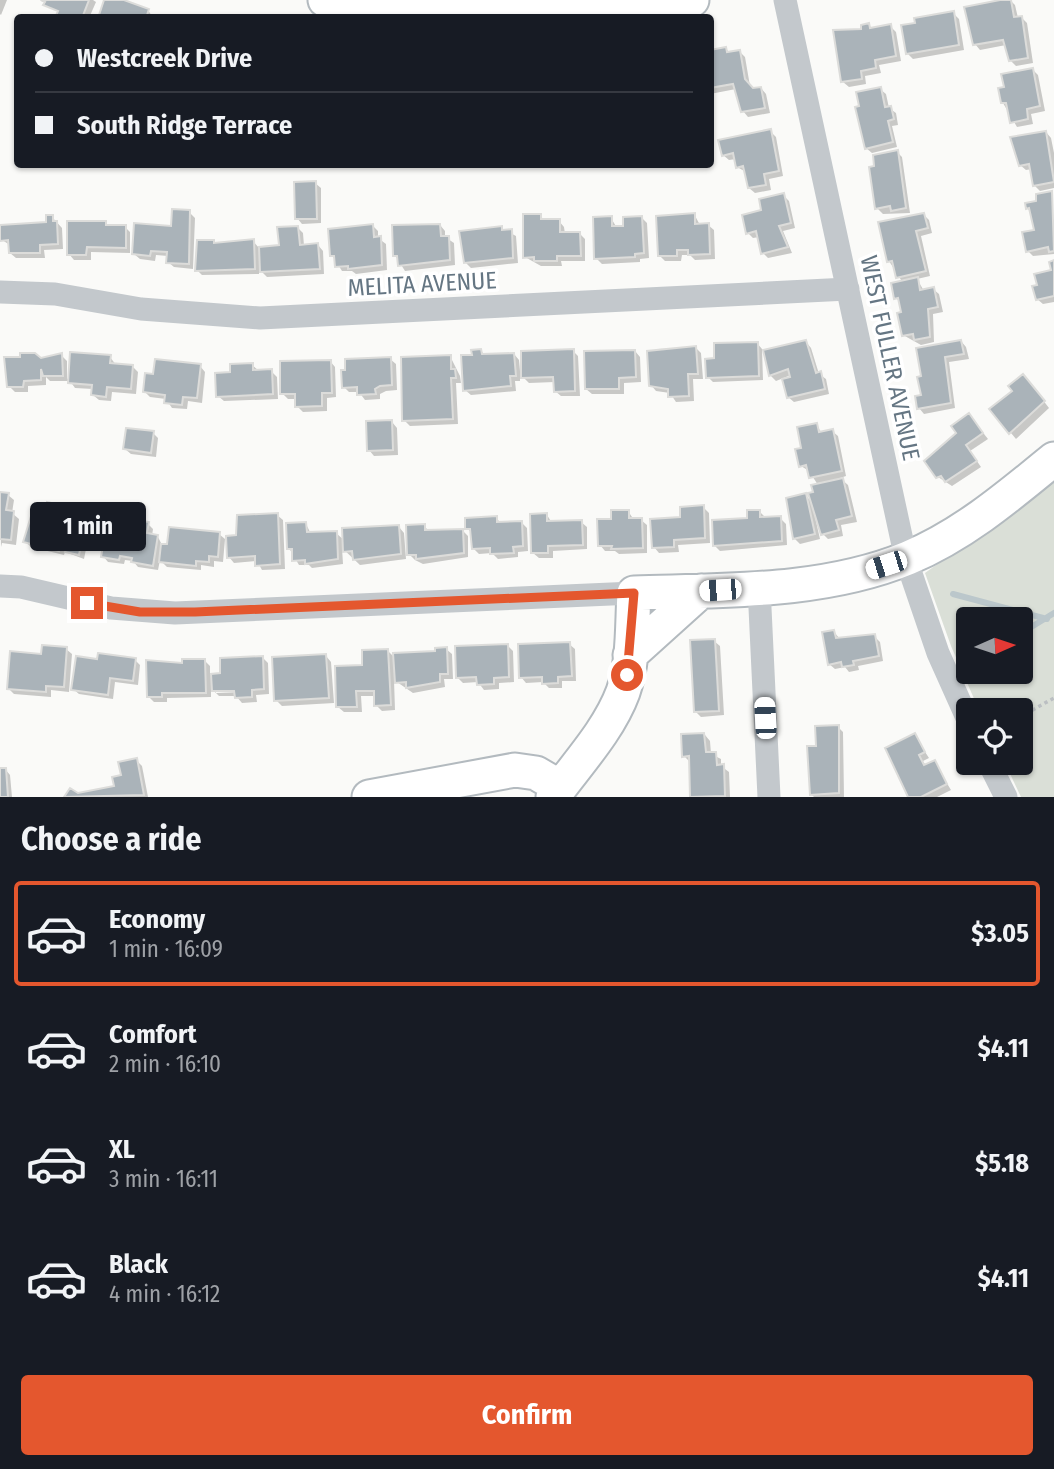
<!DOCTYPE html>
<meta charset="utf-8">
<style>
:root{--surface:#171b24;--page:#20242c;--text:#f1f3f6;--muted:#9ea1a6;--line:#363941;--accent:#e4572e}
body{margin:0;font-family:"Fira Sans Condensed",sans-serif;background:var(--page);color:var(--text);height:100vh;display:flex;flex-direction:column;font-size:26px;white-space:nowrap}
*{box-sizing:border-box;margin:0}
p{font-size:23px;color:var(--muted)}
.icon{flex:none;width:38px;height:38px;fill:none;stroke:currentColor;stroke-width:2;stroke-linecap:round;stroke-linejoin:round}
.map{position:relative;height:797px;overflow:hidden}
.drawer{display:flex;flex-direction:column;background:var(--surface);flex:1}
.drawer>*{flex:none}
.hud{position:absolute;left:14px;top:14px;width:700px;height:154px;border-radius:7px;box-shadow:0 2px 5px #0004;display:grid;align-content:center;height:154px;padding:0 21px;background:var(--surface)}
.needle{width:46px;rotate:87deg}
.fabs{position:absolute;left:956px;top:607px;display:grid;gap:14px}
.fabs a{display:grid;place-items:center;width:77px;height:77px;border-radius:7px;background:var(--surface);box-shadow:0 2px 5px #0004;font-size:35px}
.end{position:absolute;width:32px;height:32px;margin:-16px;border:9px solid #e4572e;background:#fff;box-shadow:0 0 0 4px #fff}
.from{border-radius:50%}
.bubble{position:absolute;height:49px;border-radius:7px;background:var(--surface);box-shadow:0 2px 5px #0004;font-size:23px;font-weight:700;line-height:49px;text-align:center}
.car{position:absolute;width:21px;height:42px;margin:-21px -10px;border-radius:9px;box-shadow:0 0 5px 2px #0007;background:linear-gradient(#fff 24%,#345 0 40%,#fff 0 76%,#345 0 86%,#fff 0)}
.hud b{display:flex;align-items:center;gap:24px;height:66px;font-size:26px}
.hud b+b{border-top:2px solid var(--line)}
.hud i{width:18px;height:18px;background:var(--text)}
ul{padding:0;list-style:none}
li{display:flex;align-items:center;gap:21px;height:105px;margin:0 14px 10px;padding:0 7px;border:4px solid transparent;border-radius:7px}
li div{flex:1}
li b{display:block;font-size:26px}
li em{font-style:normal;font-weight:700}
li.active{border-color:var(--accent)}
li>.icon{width:63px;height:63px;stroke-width:1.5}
h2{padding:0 21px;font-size:32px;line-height:84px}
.button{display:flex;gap:14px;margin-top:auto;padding:14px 21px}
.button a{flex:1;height:80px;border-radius:7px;background:var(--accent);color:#fff;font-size:28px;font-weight:700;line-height:80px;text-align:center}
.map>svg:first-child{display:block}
.green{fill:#dadfd7;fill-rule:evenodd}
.shadow{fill:#0003;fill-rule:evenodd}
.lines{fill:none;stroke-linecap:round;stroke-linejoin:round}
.stream{stroke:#bbc7cb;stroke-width:6}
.building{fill:#aab3b9;stroke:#dcdcda;stroke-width:2}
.secondary-casing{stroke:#b3babf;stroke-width:37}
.path{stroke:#bbbfc2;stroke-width:3.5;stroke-dasharray:3.5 3.5;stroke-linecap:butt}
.street{stroke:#c3c8cc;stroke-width:23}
.secondary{stroke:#fff;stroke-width:33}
.route{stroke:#e4572e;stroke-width:9}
.labels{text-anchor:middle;stroke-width:7;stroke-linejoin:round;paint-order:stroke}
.street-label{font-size:24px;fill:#657683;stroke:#fff}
</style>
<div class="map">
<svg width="1054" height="797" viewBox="0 0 1054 797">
<rect width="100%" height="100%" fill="#fafaf8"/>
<path class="green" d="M1054 480V797H1021L1005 763H1020V710H979L951 646 925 573ZM968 620H1020V672H968Z"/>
<path class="shadow" d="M0 0H7L1 15 0 14Z
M40 0H93L96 2 89 18H57L59 12Z
M106 0 148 10 153 18H99Z
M1010 0 1015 5 1018 18H1022L1027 23 1033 63 1016 66 1010 60 1006 45 980 50 975 44Z
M953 13 959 19 964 50 913 59 907 53Z
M868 25 872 29 890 26 896 32 901 61 879 65 881 73 865 76 866 84 849 87 843 82 835 31 863 30Z
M726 49 730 53 739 51 745 57 750 86 753 90 761 88 766 94 770 113 748 117 743 111 736 89 710 94V52Z
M1033 70 1038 75 1045 111 1031 114 1033 124 1017 127 1003 103Z
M880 89 886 94 889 108 896 113 898 125 892 126 897 147 872 153 866 148Z
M770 131 776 137 783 176 769 179 771 190 755 193 749 188 746 172 737 167 736 159 729 160 723 155Z
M1046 132 1051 138 1054 153V188L1040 191 1035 186 1032 169 1026 170 1020 165Z
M897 152 902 157 910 213 883 214 877 208Z
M315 183 321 188V223L302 224 297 218Z
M1051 193 1054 254 1033 256 1028 251 1036 231 1032 213 1027 208Z
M783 195 789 201 795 228 783 231 792 253 768 258 763 253 759 237 753 238 748 233 763 211Z
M189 212 195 218 193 269 174 267 168 262V256L156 255 155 261 140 259 134 254 173 228Z
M694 214 700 225H708L714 230 715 259 695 260 690 255H682L681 261H665L660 256Z
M924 215 929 220 932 233 921 236 930 276 917 279 924 291 933 289 939 294 943 312 933 314 934 342 921 345 903 335 900 302 896 298 903 283 889 261Z
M540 216 546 221H559L564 227 565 234H580L585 239V261H561L562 266H541L525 257Z
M52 217 62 228 63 249 44 250 45 258H16L10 253V245L2 240 48 224Z
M611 218 617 228H625L642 218 647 223 649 258 640 259V262L602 264 596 258Z
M106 223 110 227H125L130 232V253L91 252V260H74L69 254Z
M440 225 445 231V237L454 243 455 265 405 271 395 255Z
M373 226 378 231V238L386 244 387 270 356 274 352 271H342L332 255Z
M298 228 303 233 304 246 318 245 323 251 324 274 267 277 259 269V274L202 275 197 270 225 242 253 241 259 248 281 247Z
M501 228 516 236 518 263 471 268 465 262Z
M1054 262V302L1043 304 1037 299 1054 271Z
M961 341 966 347 969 359 949 362 955 408 924 414 919 408 923 396 919 379Z
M806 342 811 348 819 374 826 379 829 394 794 402 788 397 791 375 776 381 770 375Z
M757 343 762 349 763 380 713 382 708 377 716 360Z
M696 348 701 353 703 379H693L694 401 676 402 670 393 656 391 651 385 657 349Z
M481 351 486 356 514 354 519 360 520 371 573 351 578 356 580 396H561L555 391V382L529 383 520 374V381H515L516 391 471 395 465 390 474 356Z
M635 351 640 357 641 382 624 383V394H592L586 389Z
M35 355 40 360 61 355 67 361V379L110 357 116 365 133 367 138 372 136 394 112 392 111 401 99 400 93 395V389L75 388 70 381H50L46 377V385L28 386V392H15L9 386 5 359Z
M450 356 460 376 461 383H456L458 424 410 426 404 420Z
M390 359 396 364 397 390 386 391 380 394V399L365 400 359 392H349L344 387Z
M330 361 335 367 336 397 327 398V411L303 412 297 406V399H288L282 393Z
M252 365 258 370 271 371 277 377 278 399 224 401 218 396Z
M200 366 205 372 202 403 188 401 187 409 172 408 166 399 150 397 145 392Z
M1029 382 1049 408 1016 439 991 409Z
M969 415 988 439 970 451 981 467 952 486 938 477Z
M392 422 397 428 398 455 374 456 369 450Z
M816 425 822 433 832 431 838 436 846 476 840 478 848 485 857 522 841 525 843 536 828 539 823 534 817 517H815L820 539 800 544 794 538 805 495 812 502 818 485 809 471 801 466 804 449Z
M153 433 158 438 156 457 131 454 125 449Z
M0 494 8 495 14 500 12 513 19 519 16 545 2 543 1 547Z
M703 507 709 513 710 543 678 545 679 552 659 553 654 547 682 519Z
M68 509 74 514 71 525 84 528 89 534 84 559 68 553 65 552 64 555 31 547 25 541 46 518Z
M628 511 634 520H641L647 525V553L619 554 615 551H605L600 545 613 520Z
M759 511 765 517 780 518 786 524 787 545 720 551 714 545Z
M277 515 283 520 285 569 262 570 257 561 234 563 229 557 238 537Z
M547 515 552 523 581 522 587 527V549L553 551V558H539L533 553Z
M496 518 502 524 521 522 527 528 528 551 518 552V557L498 559 492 553 479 554 473 548 472 533 467 528Z
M148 524 153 529 152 536 158 537 162 545 219 534 225 539 223 562 214 561V567L201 565V570L167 567 160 560 158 570 138 567 133 561 125 560 124 564 108 562 103 556Z
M306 524 311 534 336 533 345 541 399 527 404 533 406 559 360 565 342 548 343 564 312 568 309 565H299L289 548Z
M424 526 430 532 462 530 468 536V557L423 564 415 560 409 554Z
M834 632 840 639 874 636 880 642 883 661 858 666 859 670 849 672 845 667 835 669 829 664Z
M714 641 720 646 724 715 701 717 695 711Z
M569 644 575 649 576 681H562V688H549L543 682 526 683 521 677Z
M507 645 513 651 514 682 499 683V689L484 690 478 682 463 683 458 678Z
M66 649 72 654 69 692 51 690V697L14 694 8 688 43 656Z
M446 649 452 654 453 679H444L445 687 413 693 394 680 395 710 382 711 376 705V696H361L362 712H344L338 707 364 666 388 651 395 658Z
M326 656 331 662 334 703 282 706 276 700Z
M263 658 268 663 269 694 256 695 257 702 242 703 236 696H219L211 688V697L167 698V702H154L148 696 184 665 205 661 210 666V675H222ZM243 688V692L216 693V690Z
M135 660 140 665 138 685 115 682 113 699 79 694 73 689Z
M838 727 843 732 844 797H814L811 794 818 747Z
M683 735H705L710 741 711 754 721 759V766L729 772 730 797 692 796 689 761 684 756Z
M914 735 929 758 923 761 926 766 934 762 951 790 937 797H910Z
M136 760 142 766 148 797H66L70 791 77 795 116 787Z
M5 769 10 775 12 797H0V770Z"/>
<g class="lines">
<path class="stream" d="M953 594 1047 619
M1020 634 1054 613"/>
</g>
<path class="building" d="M41 0H89L82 18H55L58 11 43 5 45 2Z
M104 0H124L149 9 146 18H98Z
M1000 0H1011L1014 17 1022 16 1028 58 1009 61 1003 40 973 45 964 7Z
M954 11 959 45 906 54 901 25 915 23 914 18Z
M869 23 870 28 891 24 896 56 875 60 876 68 861 71 862 79 841 82 833 30 861 29V25Z
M726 47 727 52 740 50 745 79 753 88 761 87 765 108 741 112 733 84 710 88V50Z
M1033 68 1040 106 1027 109 1028 119 1010 123 1006 103H1001L998 88 1004 87 1001 74Z
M881 87 885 107 891 106 894 119 888 121 893 142 865 149 855 107 859 106 856 92Z
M771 129 779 171 764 174 766 185 748 188 743 166 736 168 733 153 722 156 718 140Z
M1046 131 1054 182 1033 186 1029 164 1019 166 1010 137Z
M898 150 906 208 891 211 890 206 875 209 869 167 874 166 873 155Z
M316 181 317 219H295L294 182Z
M1052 191 1054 251 1049 252 1048 247 1026 252 1022 232 1034 230 1029 208 1026 209 1025 203 1036 201V194Z
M784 193 791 223 779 226 788 247 761 254 756 231 746 234 742 215 761 210 759 199Z
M172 209 190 210 189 264 166 263 167 252 151 251 150 256 132 254 134 223 171 226Z
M695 213V224L709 223 710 254 688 255V250H677V256H658L656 216Z
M924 213 928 228 916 231 926 271 896 278 892 261 887 262 878 222Z
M523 214H541V219H560V232H580L581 256H557V261H534V257L523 258Z
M46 215H53V221H57L58 244 40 245V253H9L8 240 0 241V225L46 222Z
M612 216V226H623V217L642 216 644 253 635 254V257L594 259 593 217Z
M67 221H106V225H126V248L87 247 86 255H67Z
M373 224 374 237 381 236 382 265 348 269V266L335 267 334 256H330L328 229Z
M440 224 441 236H449L450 260 398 266 397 256H393L392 225Z
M298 226 300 245 318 243 320 269 260 272 259 247 279 245 277 227Z
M502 226V230L512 229 513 258 464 263 459 231Z
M254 239 255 269 195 271 197 240H214V243Z
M1054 260V296L1036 300 1032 286 1037 285 1034 274 1051 270 1049 262Z
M918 277 920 290 934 287 938 307 928 309 930 337 914 340 913 334 902 336 897 313 901 312 898 298 894 299 891 283Z
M806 340 816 373 821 371 825 389 787 398 782 379 790 377 788 369 769 376 763 350Z
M961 340 964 354 945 357 951 403 917 409 915 396 921 395 917 377 921 376 916 348Z
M758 342 759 376 706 378 705 359 714 358V343Z
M696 346 698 374H688L689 396 668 397V389L649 386 647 351Z
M481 349 482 354 514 353 516 376H510L511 386 463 391 461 355H472L471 350Z
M574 349 575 391 554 392 553 377 521 378V351Z
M635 350 636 377 619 378V389H585L584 351Z
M70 352 111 355 110 363 133 365 131 389 107 387 106 397 91 395 92 385 68 383Z
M20 353H35L41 358 62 353 63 376H43L41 369V380L24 381 23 387H7L4 357H20Z
M451 355V369H455L456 378H451L453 419 402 421 401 357Z
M391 357 392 385 380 386 375 389 376 394 357 395V387L342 388 341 370H345V359Z
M155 359 201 364 197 398 183 397 182 405 164 403 165 395 143 392 145 373 153 374Z
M331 360 332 393H322V406L295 407V394H280V361Z
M253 363V370L272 369 273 394 216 397 215 373 230 372V364Z
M1023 374 1045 401 1009 434 989 409 1012 391 1008 386Z
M969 413 983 433 966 445 977 461 945 482 941 476 936 478 924 461 956 433 951 426Z
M392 420 393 450 367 451 366 421Z
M817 423 819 432 833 429 842 471 809 478 806 465 799 467 795 449 801 448 797 427Z
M126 428 154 431 151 453 123 449Z
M843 478 852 516 836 520 839 530 821 535 808 493 813 492 811 485Z
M0 492 9 493 6 510 14 511 11 540 0 539Z
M806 493 815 534 793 539 786 498Z
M47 502 69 507 66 522 85 526 79 555 65 552 66 549 60 547 59 551 23 542 32 513 44 516Z
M704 505 705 538 674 540V547L652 548 650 519 680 517V507Z
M611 510H629V518H642L643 548 611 549 612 546H598L597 519H611Z
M747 510H760V517L781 516 782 541 713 546 712 520 747 518Z
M278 513 280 564 255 566V556L227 558 226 536 236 535 237 515Z
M547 513V521L582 520 583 545 548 546V553H531L530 514Z
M108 516 149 522 147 533 158 535 153 566 131 562 132 558 120 556 119 560 101 557Z
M497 516V522L522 521 523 546 513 547 514 553 490 554V548L472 549 470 529H465V518Z
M306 522 307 532 337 531 338 559 305 564V560L292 561V549H287L286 523Z
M425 524V530L463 529 464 553 416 559V555H407L406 525Z
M399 525 401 554 353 560 352 551 343 552 342 528Z
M169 527 220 532 218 557 209 556V562L196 561V566L159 562 161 544H167Z
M834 630 836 638 875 634 879 656 853 661 854 665 842 667 841 662 828 665 822 632Z
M715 639 719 711 694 712 690 640Z
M570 642 572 676 558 677V683L542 684V677L519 678 518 644Z
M508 644 509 677 494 678V684L477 685 476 677 456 678 455 646Z
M42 645 67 647 64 687 46 686V692L7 689 10 651 41 654Z
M447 647 448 674H440V682L406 688V682L395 683 393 653 435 651V648Z
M388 649 391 705 374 706V691H356L357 707H336L335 666 362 665V650Z
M98 653 136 658 133 681 110 678 108 695 71 690 76 656 97 659Z
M326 654 329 698 274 701 272 657Z
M263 656 264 689 252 690V697L235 698 234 691H212L211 674 220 673V658Z
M182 659H205L206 693H162V697H147L146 660 182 663Z
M839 725V793L810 795 807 746H816L815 726Z
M704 733 706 752H716L717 765 724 764 725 796 690 797 689 756 682 757 681 734Z
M915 733 925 752 919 755 924 765 935 760 947 784 921 797H908L885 748Z
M137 758 144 795 64 797 70 788 78 793 114 786 112 777 121 775 118 762Z
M0 768H6L8 797H0Z"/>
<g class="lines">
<defs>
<path id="secondary" d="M325 0C446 29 570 9 692 0
M630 655 701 591
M369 797 515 770 536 773 560 787
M553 797C577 764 609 730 623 692 634 661 632 626 634 593 725 590 823 593 908 558 963 535 1009 496 1054 459"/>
</defs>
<use href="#secondary" class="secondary-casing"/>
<path class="path" d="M1020 717 1054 698"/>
<path class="street" d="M785 0 906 559 938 653 968 720
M0 292 55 294 141 309 260 318 848 289
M0 586 21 587 111 608 175 613 634 593
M759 587 769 797
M989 763 1006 797"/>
<use href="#secondary" class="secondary"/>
</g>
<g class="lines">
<path class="route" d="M87 603 140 612H195L634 593 627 675"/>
</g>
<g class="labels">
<g class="street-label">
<text transform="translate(422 284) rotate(-3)" y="8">MELITA AVENUE</text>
<text transform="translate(890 358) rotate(78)" y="8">WEST FULLER AVENUE</text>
</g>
</g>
</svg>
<div class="fabs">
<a><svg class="needle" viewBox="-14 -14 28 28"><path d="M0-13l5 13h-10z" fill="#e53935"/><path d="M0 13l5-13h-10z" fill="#9ea1a6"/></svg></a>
<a><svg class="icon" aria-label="locate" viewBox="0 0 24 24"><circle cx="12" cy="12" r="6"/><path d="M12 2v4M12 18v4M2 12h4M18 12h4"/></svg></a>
</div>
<i class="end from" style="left:627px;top:675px"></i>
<i class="end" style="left:87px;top:603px"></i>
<div class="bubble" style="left:30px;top:502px;width:116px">1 min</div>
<i class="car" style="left:886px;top:565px;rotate:252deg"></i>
<i class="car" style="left:720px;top:590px;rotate:266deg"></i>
<i class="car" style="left:765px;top:718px;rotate:357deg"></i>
<div class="hud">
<b><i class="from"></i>Westcreek Drive</b>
<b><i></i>South Ridge Terrace</b>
</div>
</div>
<section class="drawer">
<h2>Choose a ride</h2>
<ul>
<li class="active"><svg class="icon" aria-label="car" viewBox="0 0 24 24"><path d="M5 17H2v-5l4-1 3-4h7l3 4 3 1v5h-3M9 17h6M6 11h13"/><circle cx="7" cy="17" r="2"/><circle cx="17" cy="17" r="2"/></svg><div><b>Economy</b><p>1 min · 16:09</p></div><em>$3.05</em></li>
<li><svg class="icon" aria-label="car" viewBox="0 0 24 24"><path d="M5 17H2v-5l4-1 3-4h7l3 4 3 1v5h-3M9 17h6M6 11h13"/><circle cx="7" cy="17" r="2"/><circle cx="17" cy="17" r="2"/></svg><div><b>Comfort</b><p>2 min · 16:10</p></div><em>$4.11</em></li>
<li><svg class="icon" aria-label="car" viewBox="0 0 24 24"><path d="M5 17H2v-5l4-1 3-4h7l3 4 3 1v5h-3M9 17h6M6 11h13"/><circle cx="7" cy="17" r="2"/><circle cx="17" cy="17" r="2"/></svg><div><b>XL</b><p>3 min · 16:11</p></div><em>$5.18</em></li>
<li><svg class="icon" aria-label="car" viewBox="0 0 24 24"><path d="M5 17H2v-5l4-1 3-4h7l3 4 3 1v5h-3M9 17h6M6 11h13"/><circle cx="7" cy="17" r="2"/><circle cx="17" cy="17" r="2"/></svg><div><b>Black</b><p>4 min · 16:12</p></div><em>$4.11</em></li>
</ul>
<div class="button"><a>Confirm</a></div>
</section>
